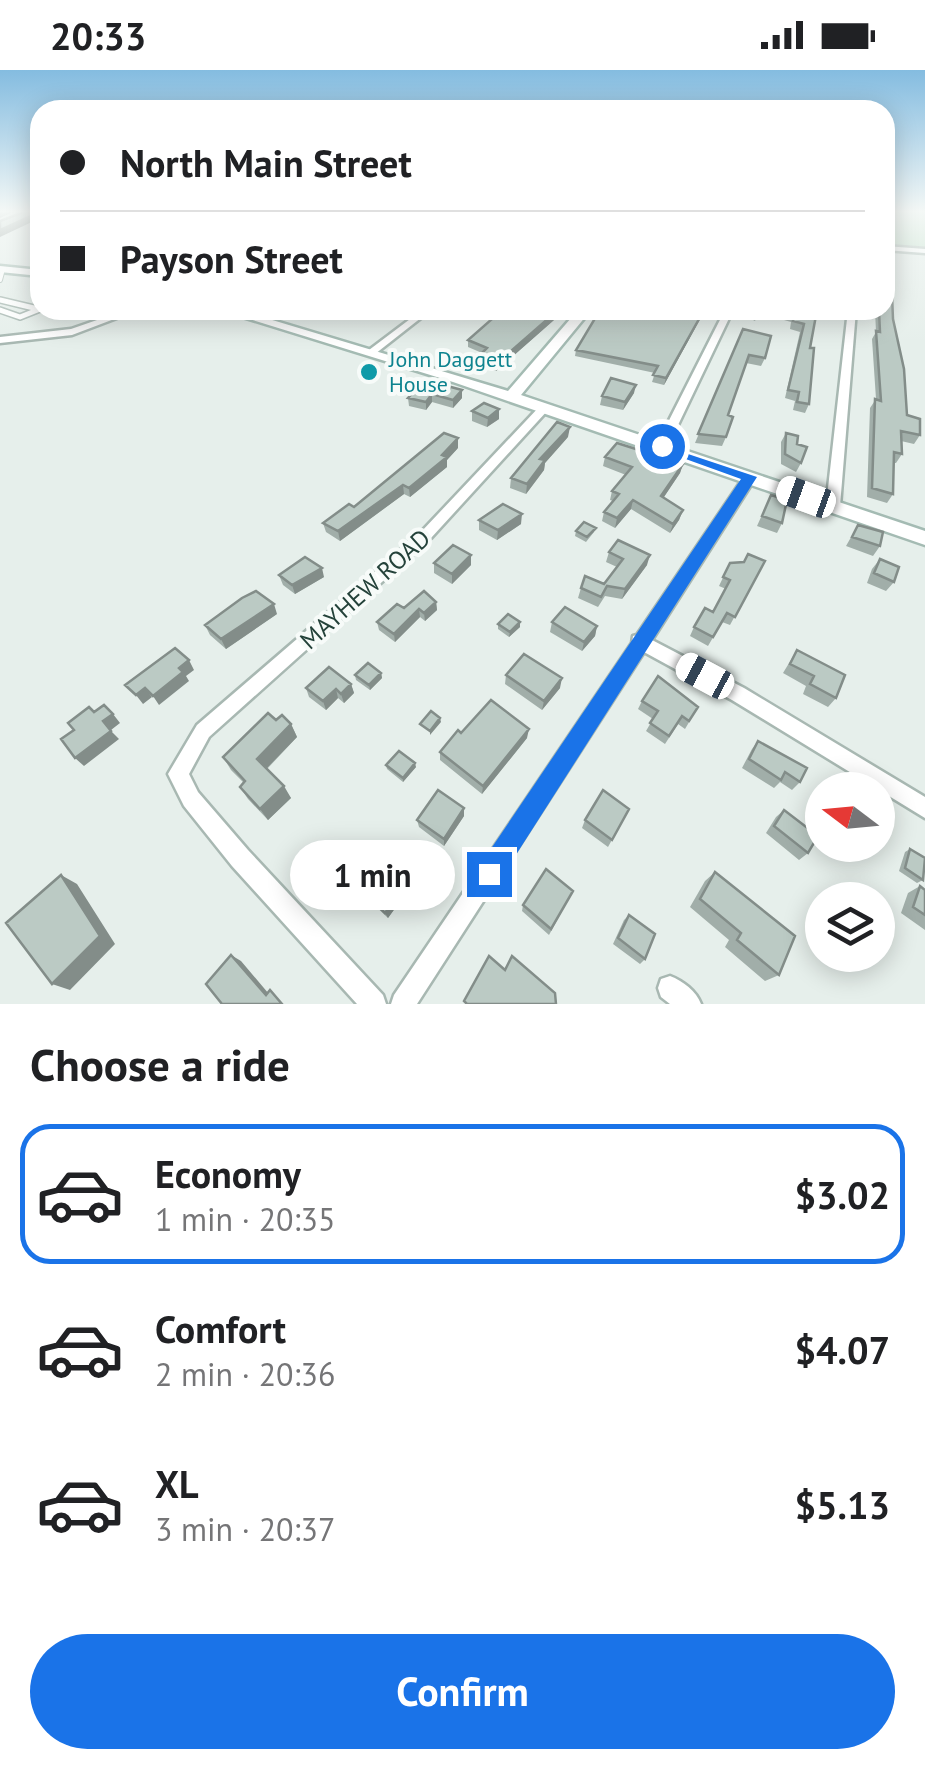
<!DOCTYPE html>
<meta charset="utf-8">
<style>
:root{--surface:#fff;--page:#f6f6f6;--text:#202124;--muted:#757577;--line:#e0e0e0;--accent:#1a73e8}
body{margin:0;font-family:"PT Sans",sans-serif;background:var(--page);color:var(--text);height:100vh;display:flex;flex-direction:column;font-size:38px;white-space:nowrap}
*{box-sizing:border-box;margin:0}
p{font-size:32px;color:var(--muted)}
.icon{flex:none;width:55px;height:55px;fill:none;stroke:currentColor;stroke-width:2;stroke-linecap:round;stroke-linejoin:round}
.map{position:relative;height:934px;overflow:hidden}
.drawer{display:flex;flex-direction:column;background:var(--surface);flex:1}
.drawer>*{flex:none}
.banner{position:absolute;left:30px;top:30px;width:865px;height:220px;border-radius:30px;box-shadow:0 5px 25px #0003;display:grid;align-content:center;height:220px;padding:0 30px;background:var(--surface)}
.needle{width:65px;rotate:286deg}
.fabs{position:absolute;left:805px;top:702px;display:grid;gap:20px}
.fabs a{display:grid;place-items:center;width:90px;height:90px;border-radius:50%;background:var(--surface);box-shadow:0 5px 25px #0003;font-size:50px}
.end{position:absolute;width:45px;height:45px;margin:-22px;border:12px solid #1a73e8;background:#fff;box-shadow:0 0 0 5px #fff}
.from{border-radius:50%}
.bubble{position:absolute;height:70px;border-radius:35px;background:var(--surface);box-shadow:0 5px 25px #0003;font-size:32px;font-weight:800;line-height:70px;text-align:center}
.car{position:absolute;width:30px;height:60px;margin:-30px -15px;border-radius:12px;box-shadow:0 0 8px 2px #0007;background:linear-gradient(#fff 24%,#345 0 40%,#fff 0 76%,#345 0 86%,#fff 0)}
.banner b{display:flex;align-items:center;gap:35px;height:95px;font-size:38px}
.banner b+b{border-top:2px solid var(--line)}
.banner i{width:25px;height:25px;background:var(--text)}
ul{padding:0;list-style:none}
li{display:flex;align-items:center;gap:30px;height:140px;margin:0 20px 15px;padding:0 10px;border:5px solid transparent;border-radius:30px}
li div{flex:1}
li b{display:block;font-size:38px}
li em{font-style:normal;font-weight:800}
li.active{border-color:var(--accent)}
li>.icon{width:90px;height:90px;stroke-width:1.5}
h2{padding:0 30px;font-size:45px;line-height:120px}
.button{display:flex;gap:20px;margin-top:auto;padding:20px 30px}
.button a{flex:1;height:115px;border-radius:60px;background:var(--accent);color:#fff;font-size:40px;font-weight:800;line-height:115px;text-align:center}
.status{display:flex;justify-content:space-between;align-items:center;height:70px;padding:0 50px;background:var(--surface);direction:ltr}
.status svg{height:28px;fill:currentColor}
.map>svg:first-child{display:block}
.green{fill:#bfe0c8}
.lines{fill:none;stroke-linecap:round;stroke-linejoin:round}
.lane-far1-casing{stroke:#a8b8b2;stroke-width:6}
.lane-casing{stroke:#a8b8b2;stroke-width:8}
.street-casing{stroke:#a8b8b2;stroke-width:5}
.secondary-casing{stroke:#a4bbb3;stroke-width:5}
.lane-far1{stroke:#fff;stroke-width:4}
.lane{stroke:#fff;stroke-width:5}
.street{fill:#fff;fill-rule:evenodd}
.secondary{fill:#fff;fill-rule:evenodd}
.wall{fill:#a1aea9}
.shaded-wall{fill:#838d89}
.building{fill:#bbcac4;stroke:#838d89;stroke-width:2.5}
.route{fill:#1a73e8}
.culture-dot{fill:#0f9aa8;stroke:#f7fbf9;stroke-width:4}
.labels{text-anchor:middle;stroke-width:8;stroke-linejoin:round;paint-order:stroke}
.far-culture-label{font-size:22px;fill:#0d838f;stroke:#f7fbf9;text-anchor:start}
.street-label{font-size:25px;fill:#24423a;stroke:#f7fbf9}
</style>
<div class="status"><b>20:33</b><svg viewBox="0 0 49 12"><path d="M0 12V9h3v3zM5 12V6h3v6zM10 12V3h3v9zM15 12V0h3v12zM26 1h20v11H26zM47 4h2v5h-2z"/></svg></div>
<div class="map">
<svg width="925" height="934" viewBox="0 0 925 934">
<rect width="100%" height="100%" fill="#e6efeb"/>
<path class="green" d="M885 141H925V178L885 176Z"/>
<g class="lines">
<defs>
<path id="lane-far1" d="M0 210 3 199"/>
<path id="lane" d="M0 230 38 239
M0 240 20 247 40 239"/>
<path id="street" d="M885 176 925 179V183L885 180Z
M126 240H138L72 265 0 273V267L71 259Z
M422 240H431L375 284H369V280Z
M725 240H733L668 376 662 379 658 378 656 376Z
M848 240H856L840 436 833 440 826 436Z
M544 335 549 338 548 340 431 468 209 667 189 704 198 722 248 780 383 925 386 934H357L232 796 184 736 168 704 197 655 421 462 540 336Z
M750 403 756 407 652 570 744 618 925 727V748L732 630 644 582 417 934H391L394 925 632 573 633 566 637 565 746 404Z
M670 906C683 911 696 921 701 934H670L661 927 658 918 661 909Z"/>
<path id="secondary" d="M0 196 40 200V206L0 202Z
M220 240H239L508 321 578 240H591L521 325 925 461V475L453 312Z"/>
</defs>
<use href="#lane-far1" class="lane-far1-casing"/>
<use href="#lane" class="lane-casing"/>
<use href="#street" class="street-casing"/>
<use href="#secondary" class="secondary-casing"/>
<use href="#lane-far1" class="lane-far1"/>
<use href="#lane" class="lane"/>
<use href="#street" class="street"/>
<use href="#secondary" class="secondary"/>
</g>
<path class="wall" d="M449 240H470L466 244Z
M510 240H563L554 250 496 301 477 295V288L482 283 468 277V270Z
M705 240 664 315 652 312 655 303 575 286 576 280Z
M747 240H760L755 251 745 246Z
M787 240H826L823 249 816 248 810 278 809 334 805 343 793 340 795 331 785 328 800 262 790 259 791 252 784 250Z
M875 240H885L893 249 907 345 920 365 914 374 901 371 902 384 896 393H893V424L887 433 867 427 870 338 876 329 872 269 876 262Z
M743 259 765 288 761 296 746 293 728 345 726 367 722 376 695 373Z
M462 320V328L453 338 432 332 426 340 409 336 408 328Z
M634 323 623 340 600 335 602 326Z
M499 339V349L487 357 472 351V341Z
M786 363 797 374 801 393 796 402 781 394V372Z
M568 367 545 393 544 400 526 424 510 418 511 408Z
M458 378 447 390V397L410 427 404 424 340 471 326 462 323 453Z
M605 387 683 394 680 403 663 428 683 440 679 450 670 463 631 439 615 458 602 451 604 442 613 431 610 430 612 421 626 405 603 396Z
M771 425 782 453 777 463 757 456Z
M479 450 521 454 497 470 479 460Z
M858 455 880 476 873 486 846 476Z
M576 461 594 462 586 472 575 466Z
M609 482 647 495 622 529 605 526 598 537 578 528 581 518 604 514 617 497 606 492Z
M880 489 894 512 886 521 867 513 872 499Z
M765 491 730 555 722 552 708 576 690 566 694 557 713 542 726 519 719 516 730 493Z
M434 493 471 495 452 514 434 503Z
M279 505 324 507 295 524 283 515Z
M436 532 437 540 425 551 420 547 395 572 379 560 377 552 404 538Z
M277 544 226 579 210 565 205 555Z
M552 552 597 556 595 566 582 581 550 562Z
M498 554 520 557 509 567 498 559Z
M797 580 836 628 828 637 803 624 806 616 783 603Z
M381 603 382 608 370 620 356 610 355 605Z
M506 605 560 618 542 640 505 614Z
M351 614 354 623 344 633 338 628 326 640 309 627 306 618Z
M642 631 698 637 685 659 678 654 665 674 646 661 653 649 638 639Z
M276 650 291 654 297 667 267 699 291 728 268 750 248 729 240 717 244 713 231 700 223 687Z
M527 668 482 724 440 690V682Z
M758 671 800 712 792 720 780 712 774 718 742 698 752 679Z
M386 695 416 697 403 712 387 699Z
M629 739 608 777 582 758 585 750Z
M784 740 808 783 799 790 766 763 776 747Z
M464 746 444 776 419 757 417 750Z
M910 779 923 810 917 813 899 801 905 782Z
M390 796 410 807 406 812 409 819 388 848 347 809 344 803 377 799Z
M715 802 779 905 765 911 725 877 729 870 690 837 705 811Z
M920 816 925 820V860L901 843 908 823Z
M573 821 549 865 522 841 523 835Z
M629 845 645 889 640 894 613 874 624 850Z"/>
<path class="shaded-wall" d="M15 141 0 148V142Z
M33 145 36 150 0 167V160Z
M558 240H563L554 250 496 301V294Z
M704 240H705L664 315 666 308Z
M636 315 634 323 623 340 625 332Z
M462 320V328L453 338V330Z
M432 324V332L426 340V332Z
M499 339V349L487 357 488 348Z
M570 357 568 367 545 393 544 400 526 424 527 414 540 389Z
M458 368V378L447 390V397L410 427 409 418Z
M683 394 680 403 658 436 661 426Z
M403 415 404 424 340 471 338 461Z
M633 430 631 439 615 458 617 448Z
M683 440 679 450 670 463 673 454Z
M522 444 521 454 497 470 498 460Z
M471 485V495L452 514V504Z
M650 485 647 495 622 529 625 519Z
M322 498 324 507 295 524 292 515Z
M436 532 437 540 425 551 424 543Z
M274 534 277 544 226 579 221 569Z
M419 539 420 547 395 572 394 564Z
M520 552V557L509 567 510 562Z
M597 556 595 566 582 581 584 572Z
M189 590 194 600 186 606 189 611 159 635 153 626 179 598Z
M381 603 382 608 370 620 369 615Z
M562 608 560 618 542 640 544 631Z
M351 614 354 623 344 633 341 624Z
M145 618 152 627 143 634 136 625Z
M336 619 338 628 326 640 323 631Z
M113 644 120 653 111 660 103 651Z
M440 648 441 652 430 665V661Z
M291 654 297 667 264 701 257 689Z
M529 659 527 668 482 724 483 716Z
M111 661 119 669 84 696 75 688Z
M415 693 416 697 403 712V708Z
M284 716 291 728 268 750 260 739Z
M464 738V746L444 776V769Z
M409 800 410 807 404 815 403 809Z
M61 805 77 814 115 874 70 920 52 914Z
M407 813 409 819 388 848 385 843Z
M231 885 241 891 274 930 266 925Z"/>
<path class="building" d="M26 141H40V145H33L0 160V151Z
M885 197 891 198 893 249 904 299 907 345 920 349V365L901 361 902 384 894 382 893 424 872 418 875 329 881 331 876 261 880 262 879 240H885Z
M510 240H558L496 294 477 288 487 278 468 270 501 241 506 244Z
M600 240H704L666 308 653 305 658 296 576 280Z
M747 240H759L757 246Z
M788 240H817L810 278H814L809 334 797 332 799 322 788 320 804 254 793 251 795 244 787 243Z
M743 259 771 266 765 288 749 285 728 345 733 347 726 367 698 364Z
M611 308 636 315 625 332 602 326Z
M425 310 462 320 453 330 432 324 426 332 408 328Z
M484 333 499 339 488 348 472 341Z
M557 352 570 357 540 389 545 390 527 414 511 408Z
M444 363 458 368 442 385 447 387 409 418 403 415 338 461 323 453 349 434 354 437Z
M786 363 798 366 797 374 807 377 801 393 785 384Z
M617 373 683 394 661 426 683 440 673 454 633 430 617 448 604 442 619 424 612 421 632 397 605 387Z
M771 425 787 430 782 453 762 446Z
M503 434 522 444 498 460 479 450Z
M584 452 596 458 587 467 576 461Z
M858 455 883 462 880 476 852 467Z
M618 470 650 485 625 519 607 516 601 527 581 518 585 506 604 514 623 489 609 482Z
M453 475 471 485 452 504 434 493Z
M748 484 765 491 735 547 727 543 713 567 694 557 705 538 713 542 730 510 723 507 730 493 744 492Z
M305 487 322 498 292 515 279 505Z
M880 489 899 497 894 512 874 503Z
M256 521 274 534 221 569 205 555 242 528Z
M424 521 436 532 424 543 419 539 394 564 377 552 397 534 404 538Z
M565 537 597 556 584 572 552 552Z
M508 544 520 552 510 562 498 554Z
M175 578 189 590 179 598 183 602 153 626 145 618 136 625 125 615Z
M797 580 845 605 836 628 810 614 814 606 790 594Z
M524 584 562 608 544 631 506 605Z
M368 593 381 603 369 615 355 605Z
M329 597 351 614 341 624 336 619 323 631 306 618Z
M658 606 698 637 689 651 682 646 669 666 650 653 658 641 642 631Z
M491 630 529 659 483 716 440 682 458 660 461 663Z
M104 635 113 644 103 651 111 661 75 688 61 669 74 660 68 653 89 637 94 642Z
M431 641 440 648 430 661 420 654Z
M268 643 276 650 282 645 291 654 257 689 284 716 260 739 240 717 245 711 223 687Z
M758 671 807 698 800 712 785 702 781 710 749 689Z
M399 681 415 693 403 708 386 695Z
M438 720 464 738 444 769 417 750Z
M603 720 629 739 612 770 585 750Z
M784 740 818 766 808 783 774 756Z
M910 779 925 788 923 810 905 798Z
M360 783 377 799 384 790 390 796 396 788 409 800 403 809 407 813 385 843 344 803Z
M546 799 573 821 551 859 523 835Z
M715 802 795 866 779 905 737 870 741 863 700 829Z
M61 805 100 866 52 914 6 853Z
M920 816 925 820V845L913 837Z
M870 824 873 830H848L847 826Z
M629 845 655 864 645 889 618 868Z
M231 885 266 925 270 920 282 934H222L206 914Z
M489 886 505 900 512 886 555 923 556 934H467L464 931Z"/>
<linearGradient id="sky" x2="0" y2="1"><stop stop-color="#84bce0"/><stop offset="0.52" stop-color="#f4f8f6"/><stop offset="1" stop-color="#f4f8f6" stop-opacity="0"/></linearGradient>
<rect width="925" height="272" fill="url(#sky)"/>
<path class="route" d="M658 374 757 407 498 813 489 817 480 813 476 804 480 795 741 409 658 379Z"/>
<circle class="culture-dot" cx="369" cy="302" r="10"/>
<g class="labels">
<g class="far-culture-label">
<text x="389" y="297">John Daggett<tspan x="389" dy="25">House</tspan></text>
</g>
<g class="street-label">
<text transform="translate(365 519) rotate(-42)" y="9">MAYHEW ROAD</text>
</g>
</g>
</svg>
<div class="fabs">
<a><svg class="needle" viewBox="-14 -14 28 28"><path d="M0-13l5 13h-10z" fill="#e53935"/><path d="M0 13l5-13h-10z" fill="#757577"/></svg></a>
<a><svg class="icon" aria-label="layers" viewBox="0 0 24 24"><path d="M12 4l9 5-9 5-9-5zM3 14l9 5 9-5"/></svg></a>
</div>
<i class="end from" style="left:662px;top:376px"></i>
<i class="end" style="left:489px;top:804px"></i>
<div class="bubble" style="left:290px;top:770px;width:165px">1 min</div>
<i class="car" style="left:806px;top:427px;rotate:290deg"></i>
<i class="car" style="left:705px;top:606px;rotate:298deg"></i>
<div class="banner">
<b><i class="from"></i>North Main Street</b>
<b><i></i>Payson Street</b>
</div>
</div>
<section class="drawer">
<h2>Choose a ride</h2>
<ul>
<li class="active"><svg class="icon" aria-label="car" viewBox="0 0 24 24"><path d="M5 17H2v-5l4-1 3-4h7l3 4 3 1v5h-3M9 17h6M6 11h13"/><circle cx="7" cy="17" r="2"/><circle cx="17" cy="17" r="2"/></svg><div><b>Economy</b><p>1 min · 20:35</p></div><em>$3.02</em></li>
<li><svg class="icon" aria-label="car" viewBox="0 0 24 24"><path d="M5 17H2v-5l4-1 3-4h7l3 4 3 1v5h-3M9 17h6M6 11h13"/><circle cx="7" cy="17" r="2"/><circle cx="17" cy="17" r="2"/></svg><div><b>Comfort</b><p>2 min · 20:36</p></div><em>$4.07</em></li>
<li><svg class="icon" aria-label="car" viewBox="0 0 24 24"><path d="M5 17H2v-5l4-1 3-4h7l3 4 3 1v5h-3M9 17h6M6 11h13"/><circle cx="7" cy="17" r="2"/><circle cx="17" cy="17" r="2"/></svg><div><b>XL</b><p>3 min · 20:37</p></div><em>$5.13</em></li>
</ul>
<div class="button"><a>Confirm</a></div>
</section>
